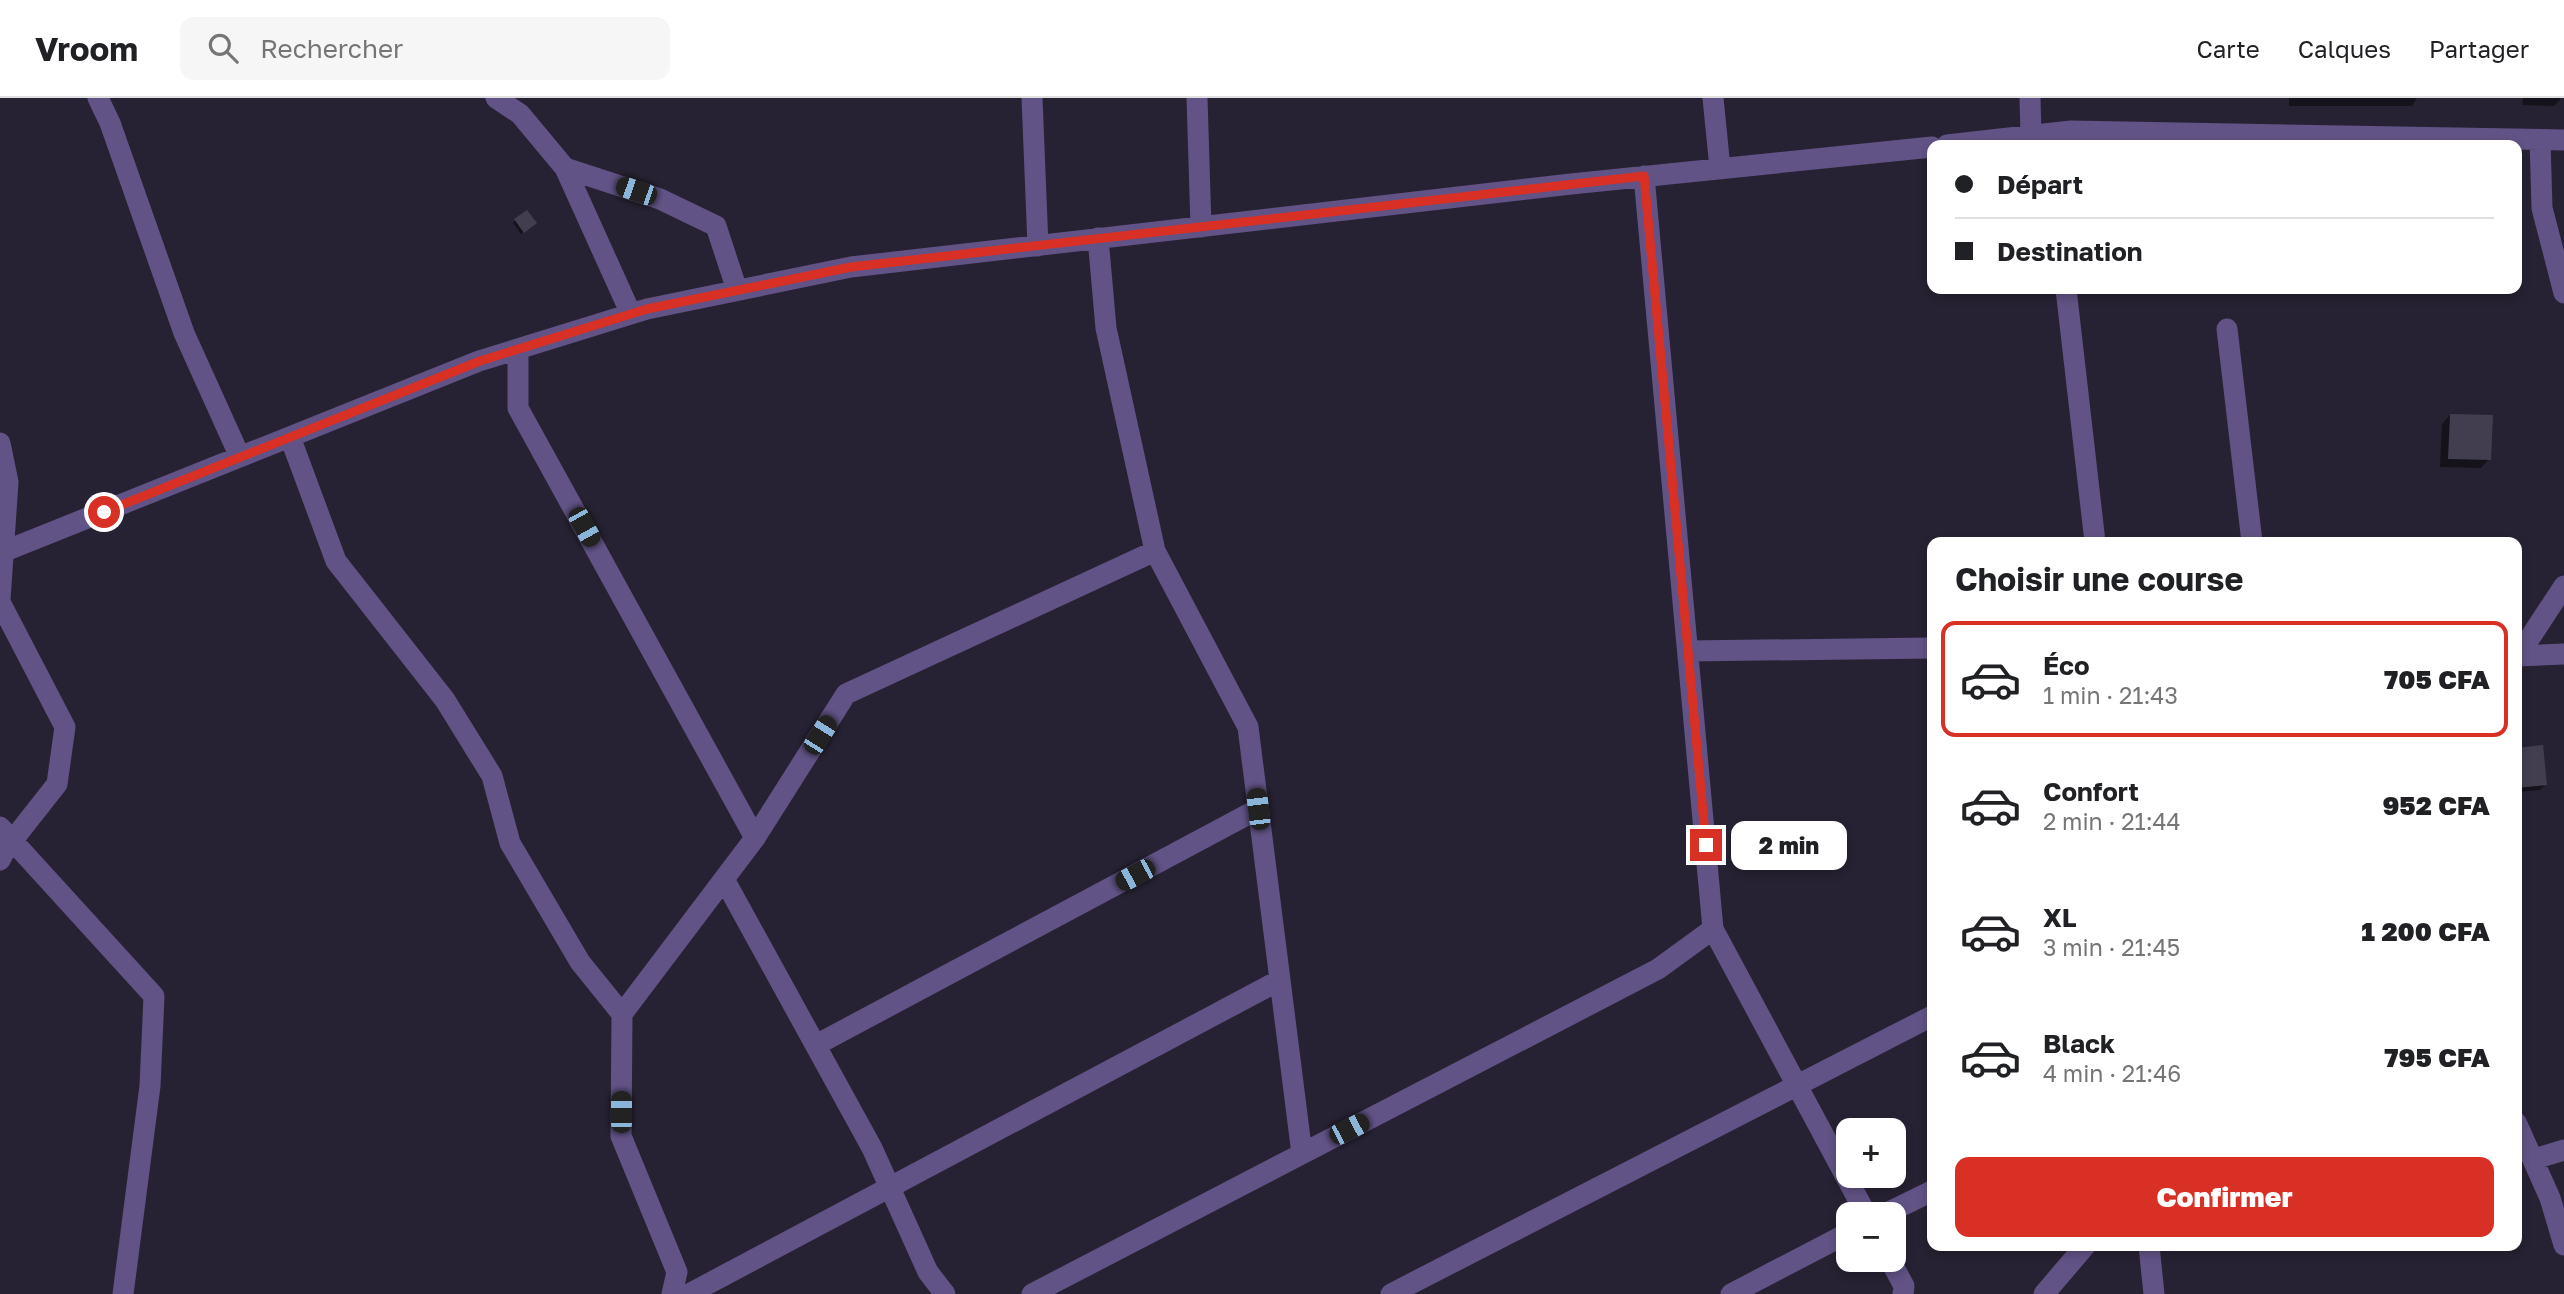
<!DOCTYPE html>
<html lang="fr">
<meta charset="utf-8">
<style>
:root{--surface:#fff;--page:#f6f6f6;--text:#202124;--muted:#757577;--line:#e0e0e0;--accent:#d93025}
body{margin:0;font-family:"Golos Text",sans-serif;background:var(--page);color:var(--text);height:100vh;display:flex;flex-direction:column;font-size:26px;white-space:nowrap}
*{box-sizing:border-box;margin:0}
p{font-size:23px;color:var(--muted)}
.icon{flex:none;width:38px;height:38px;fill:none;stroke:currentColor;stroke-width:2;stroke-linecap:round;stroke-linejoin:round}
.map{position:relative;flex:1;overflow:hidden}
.panel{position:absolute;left:1927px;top:439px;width:595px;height:714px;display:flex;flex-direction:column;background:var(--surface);border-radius:14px;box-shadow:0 4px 10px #0003}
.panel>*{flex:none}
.banner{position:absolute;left:1927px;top:42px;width:595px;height:154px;border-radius:14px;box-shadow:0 4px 10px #0003;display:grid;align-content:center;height:154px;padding:0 28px;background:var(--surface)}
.controls{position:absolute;left:1836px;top:1020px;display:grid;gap:14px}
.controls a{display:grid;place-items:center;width:70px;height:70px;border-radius:14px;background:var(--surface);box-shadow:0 4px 10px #0003;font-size:35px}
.end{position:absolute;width:32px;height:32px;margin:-16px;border:9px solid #d93025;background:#fff;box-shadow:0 0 0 4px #fff}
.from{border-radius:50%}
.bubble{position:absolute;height:49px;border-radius:14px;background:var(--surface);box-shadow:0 4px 10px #0003;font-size:23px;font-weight:800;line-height:49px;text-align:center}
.car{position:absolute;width:21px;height:42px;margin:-21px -10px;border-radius:9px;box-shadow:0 0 5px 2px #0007;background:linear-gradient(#222 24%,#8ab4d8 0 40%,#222 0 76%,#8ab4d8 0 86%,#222 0)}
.banner b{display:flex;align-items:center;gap:24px;height:66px;font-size:26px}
.banner b+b{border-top:2px solid var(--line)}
.banner i{width:18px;height:18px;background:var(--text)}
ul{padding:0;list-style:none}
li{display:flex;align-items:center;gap:21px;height:116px;margin:0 14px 10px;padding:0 14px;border:4px solid transparent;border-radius:14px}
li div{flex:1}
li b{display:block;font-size:26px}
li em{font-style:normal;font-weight:800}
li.current{border-color:var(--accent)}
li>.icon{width:63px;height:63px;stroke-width:1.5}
h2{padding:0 28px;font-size:32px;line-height:84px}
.cta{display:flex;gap:14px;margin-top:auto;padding:14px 28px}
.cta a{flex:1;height:80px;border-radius:14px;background:var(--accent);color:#fff;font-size:28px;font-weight:800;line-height:80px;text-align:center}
header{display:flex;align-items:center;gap:42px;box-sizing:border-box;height:98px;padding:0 35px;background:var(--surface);border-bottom:2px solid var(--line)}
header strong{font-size:33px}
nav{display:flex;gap:38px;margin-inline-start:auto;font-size:24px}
.search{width:490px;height:63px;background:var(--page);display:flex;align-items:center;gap:18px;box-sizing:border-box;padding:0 24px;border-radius:14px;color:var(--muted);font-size:26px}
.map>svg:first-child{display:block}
.shadow{fill:#0007}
.building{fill:#423e50}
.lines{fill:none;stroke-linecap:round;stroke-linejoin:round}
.minor{stroke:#615385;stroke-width:21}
.route{stroke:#d93025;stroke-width:9}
</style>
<header>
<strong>Vroom</strong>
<div class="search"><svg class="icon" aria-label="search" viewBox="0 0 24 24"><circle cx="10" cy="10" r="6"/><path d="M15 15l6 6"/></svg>Rechercher</div>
<nav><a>Carte</a><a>Calques</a><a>Partager</a></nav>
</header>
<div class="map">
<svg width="2564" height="1196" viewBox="0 0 2564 1196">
<rect width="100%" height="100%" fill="#272233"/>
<path class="shadow" d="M2289 0H2417L2412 8H2289Z
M2523 0H2560V2L2554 8 2522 7Z
M515 123 535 125 521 136 513 125Z
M2450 317 2489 361 2481 370 2440 369 2442 326Z
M2516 652 2545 687 2540 692 2516 694Z"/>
<path class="building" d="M527 112 537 125 524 135 514 121Z
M2450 316 2493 317 2491 362 2448 361Z
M2543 647 2547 687 2516 690V650Z"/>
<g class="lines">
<path class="minor" d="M98 0 110 25 184 235 240 359
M496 0 520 16 565 70 660 101 716 128 737 192
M1032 0 1038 148
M1197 0 1201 129
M1713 0 1720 70
M2030 0 2031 38
M2540 42 2542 110 2564 195
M1947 47 2071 33 2564 42
M565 70 631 216
M1644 78 1713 831 1866 1116
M2066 191 2095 444
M2227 231 2252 444
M518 251V310L755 740
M290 339 336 463 445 602 492 678 510 745 580 864 622 916
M0 345 8 384 0 502
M1155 453 1248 629 1302 1056
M0 455 479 263 647 211 851 169 1571 86 1932 49
M0 504 65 629 57 686 5 752 0 762
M1688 553 1932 550
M2516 558 2564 556
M2518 558 2564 488
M0 729 154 898 150 988 123 1196
M724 781 872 1050 928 1174 945 1196
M816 947 1258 711
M2516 1024 2550 1100 2564 1147
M2534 1061 2564 1052
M1885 1116 1932 1093
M2149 1148 2154 1196
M1890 1162 1904 1188 1903 1196
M672 1196 677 1174 621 1038 622 916 755 740 846 596 1155 453 1106 230 1098 140
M689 1196 1280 882
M1032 1196 1658 871 1713 831
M1391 1196 1932 918
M1731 1196 1848 1135
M2044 1196 2085 1148"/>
</g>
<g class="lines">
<path class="route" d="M104 414 480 263 647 211 851 169 1644 78 1706 747"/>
</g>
</svg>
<div class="controls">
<a>+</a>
<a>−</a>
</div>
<i class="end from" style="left:104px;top:414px"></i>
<i class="end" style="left:1706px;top:747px"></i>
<div class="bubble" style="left:1731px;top:723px;width:116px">2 min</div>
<i class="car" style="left:636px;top:93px;rotate:289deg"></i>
<i class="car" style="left:584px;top:429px;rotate:151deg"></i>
<i class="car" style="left:820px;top:637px;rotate:32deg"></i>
<i class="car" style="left:1258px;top:711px;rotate:353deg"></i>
<i class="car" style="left:1135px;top:777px;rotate:242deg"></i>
<i class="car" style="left:621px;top:1014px;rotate:0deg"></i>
<i class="car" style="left:1349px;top:1031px;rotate:63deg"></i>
<div class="banner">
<b><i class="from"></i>Départ</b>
<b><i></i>Destination</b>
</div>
<section class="panel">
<h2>Choisir une course</h2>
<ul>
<li class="current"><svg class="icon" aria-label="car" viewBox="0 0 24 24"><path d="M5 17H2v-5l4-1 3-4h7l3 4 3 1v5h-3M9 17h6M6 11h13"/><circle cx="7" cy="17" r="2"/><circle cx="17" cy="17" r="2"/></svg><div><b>Éco</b><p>1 min · 21:43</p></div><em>705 CFA</em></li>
<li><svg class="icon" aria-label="car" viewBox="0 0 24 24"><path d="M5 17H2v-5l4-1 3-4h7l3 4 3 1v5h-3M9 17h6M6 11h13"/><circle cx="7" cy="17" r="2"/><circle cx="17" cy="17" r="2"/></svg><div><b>Confort</b><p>2 min · 21:44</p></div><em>952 CFA</em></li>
<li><svg class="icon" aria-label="car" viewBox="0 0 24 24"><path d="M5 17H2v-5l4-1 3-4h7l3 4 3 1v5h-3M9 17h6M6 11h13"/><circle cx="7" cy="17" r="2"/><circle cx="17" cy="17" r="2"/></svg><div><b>XL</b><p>3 min · 21:45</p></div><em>1 200 CFA</em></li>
<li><svg class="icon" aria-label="car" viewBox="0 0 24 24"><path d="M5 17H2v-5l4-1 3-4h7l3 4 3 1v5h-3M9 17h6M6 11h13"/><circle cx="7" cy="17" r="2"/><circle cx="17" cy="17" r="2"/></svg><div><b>Black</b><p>4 min · 21:46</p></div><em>795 CFA</em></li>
</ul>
<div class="cta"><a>Confirmer</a></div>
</section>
</div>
